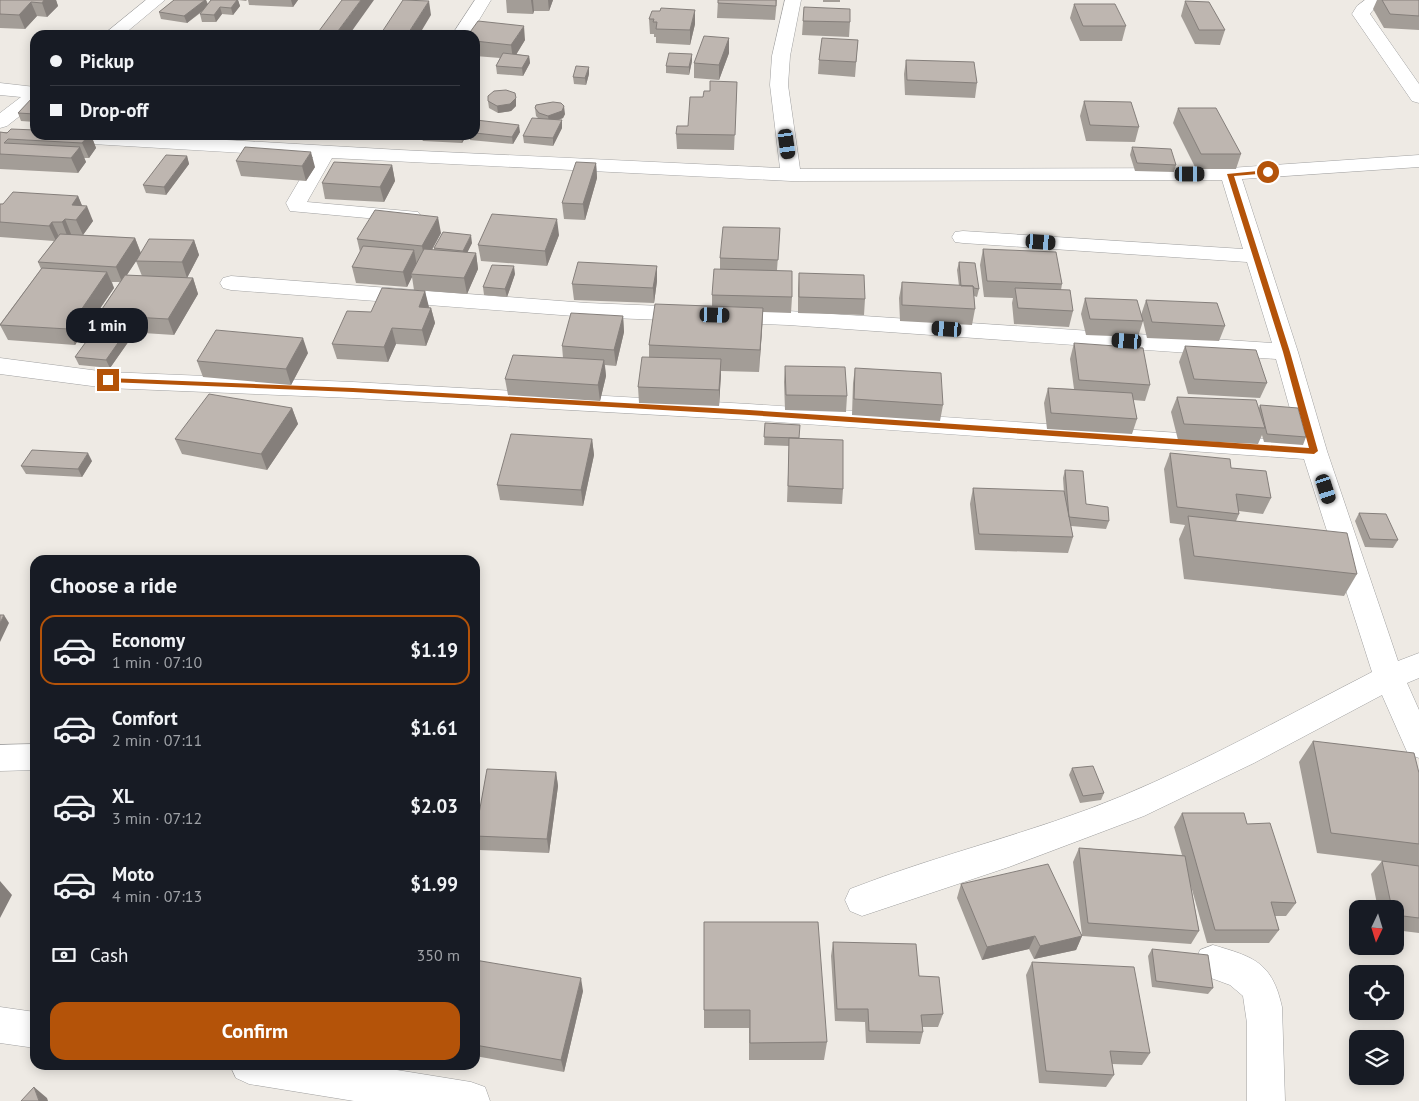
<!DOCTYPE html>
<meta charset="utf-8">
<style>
:root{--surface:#171b24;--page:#242831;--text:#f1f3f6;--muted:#9ea1a6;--line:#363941;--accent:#b45309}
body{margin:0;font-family:"PT Sans",sans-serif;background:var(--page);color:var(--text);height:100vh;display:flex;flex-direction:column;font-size:19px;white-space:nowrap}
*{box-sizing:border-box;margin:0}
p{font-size:16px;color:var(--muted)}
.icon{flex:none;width:28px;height:28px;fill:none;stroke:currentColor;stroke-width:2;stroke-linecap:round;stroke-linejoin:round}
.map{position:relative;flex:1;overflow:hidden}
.panel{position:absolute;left:30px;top:555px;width:450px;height:515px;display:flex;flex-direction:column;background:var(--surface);border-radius:15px;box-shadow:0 2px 12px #0003}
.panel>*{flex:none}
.banner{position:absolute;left:30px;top:30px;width:450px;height:110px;border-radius:15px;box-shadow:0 2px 12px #0003;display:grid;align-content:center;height:110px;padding:0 20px;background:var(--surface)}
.needle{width:32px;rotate:184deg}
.fabs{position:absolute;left:1349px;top:900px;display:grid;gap:10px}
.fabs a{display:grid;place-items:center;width:55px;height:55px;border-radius:10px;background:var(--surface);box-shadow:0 2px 12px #0003;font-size:25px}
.end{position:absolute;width:22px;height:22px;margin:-11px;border:6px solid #b45309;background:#fff;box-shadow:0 0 0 2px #fff}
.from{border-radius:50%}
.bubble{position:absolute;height:35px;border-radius:15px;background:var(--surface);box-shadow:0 2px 12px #0003;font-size:16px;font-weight:700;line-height:35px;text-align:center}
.car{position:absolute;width:15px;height:30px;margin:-15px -8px;border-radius:6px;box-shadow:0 0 4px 1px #0007;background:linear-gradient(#222 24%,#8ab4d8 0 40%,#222 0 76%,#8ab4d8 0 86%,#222 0)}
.banner b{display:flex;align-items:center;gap:18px;height:48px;font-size:19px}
.banner b+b{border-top:1px solid var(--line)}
.banner i{width:12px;height:12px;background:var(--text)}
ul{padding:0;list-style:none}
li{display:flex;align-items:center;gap:15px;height:70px;margin:0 10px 8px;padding:0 10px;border:2px solid transparent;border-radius:15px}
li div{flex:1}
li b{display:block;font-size:19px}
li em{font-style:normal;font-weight:700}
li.selected{border-color:var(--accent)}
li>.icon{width:45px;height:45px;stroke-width:1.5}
h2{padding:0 20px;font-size:22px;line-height:60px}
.pay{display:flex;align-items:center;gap:12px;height:55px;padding:0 20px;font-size:19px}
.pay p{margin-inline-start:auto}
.action{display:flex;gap:10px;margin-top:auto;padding:10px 20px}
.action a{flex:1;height:58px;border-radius:15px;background:var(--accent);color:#fff;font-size:20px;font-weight:700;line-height:58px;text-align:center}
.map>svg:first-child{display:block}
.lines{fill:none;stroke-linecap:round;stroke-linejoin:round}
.minor-casing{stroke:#a1a1a1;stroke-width:1}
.minor{fill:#fff;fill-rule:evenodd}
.wall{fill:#a39d97;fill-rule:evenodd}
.shaded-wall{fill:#857f7b}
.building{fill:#beb6b0;stroke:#857f7b}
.route{fill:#b45309}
</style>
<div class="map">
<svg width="1419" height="1101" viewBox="0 0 1419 1101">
<rect width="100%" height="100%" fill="#eeeae4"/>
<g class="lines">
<defs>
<path id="minor" d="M146 0H165L123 35H103Z
M475 0H491L470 35H452Z
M785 0H801L790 56 788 85 800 169 1230 168 1419 155V167L1242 179 1298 352 1327 451 1398 661 1419 653V678L1407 683 1419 710V758L1408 754 1382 695 1254 763 1144 816 1009 867 862 916 850 911 845 900 850 889C939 854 1033 833 1122 796 1208 760 1290 714 1372 672L1304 459 749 420 353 398 107 388 0 374V358L107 372 353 382 749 404 1299 441 1276 359 788 325 587 317 231 290 223 288 220 283 223 278 231 276 587 303 788 311 1272 343 1247 262 963 243 955 242 952 237 955 232 963 231 1243 249 1222 180 791 181 332 158 307 202 418 212 421 216 418 220 411 222 290 211 286 203 313 157 42 141 35 139 32 135 35 131V135H142L400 150 780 168 770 85 772 56Z
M1365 0H1406L1404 4C1392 6 1377 2 1370 14L1419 84V103L1412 101 1352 14 1357 6Z
M0 83 35 87V104L7 126 0 128V113L21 97 0 95Z
M35 744V770L0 771V745Z
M1213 945C1254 957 1272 962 1282 1007L1285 1101H1247V1023L1243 996 1230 985 1200 974 1195 962 1200 950Z
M0 1007 35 1012V1048L0 1043Z
M230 1065H366L471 1082 485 1087 490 1101H354L249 1084 236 1078Z"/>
</defs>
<use href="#minor" class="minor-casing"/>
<use href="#minor" class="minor"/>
</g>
<path class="wall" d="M0 0H56L58 6 47 17 37 16 25 29 0 28Z
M174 0H206L208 4 211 0H247L246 1 238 0 240 6 233 15 222 14 216 22H202L200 14 203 11 187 23 161 19 159 12Z
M248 0H298L293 7 249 5Z
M506 0H553L549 11H534L533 14 507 13Z
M718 0H777L775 20 717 18Z
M823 0H840V2H823Z
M1377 0H1419V30L1384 28 1373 9Z
M1185 1 1225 30 1220 45 1195 44 1181 16Z
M1074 4 1126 26 1122 41H1080L1070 18Z
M804 7 850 22 849 37 802 35Z
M660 11 695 24 690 45 656 43V37H654V34H650L649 19Z
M475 35 525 40 516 54 529 56 530 63 523 76 497 74 496 66 500 58 475 56Z
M729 38V53L719 80 694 78V63Z
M858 40 855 77 818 74 819 60Z
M906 60 977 83 975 98 905 95 904 74Z
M692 61 689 75 666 73V66Z
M589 74 586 85 574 84 573 77Z
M737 82 734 150 677 149 676 134 688 126 703 97 710 91Z
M515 93 516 106 511 111 498 113 489 108 488 101Z
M35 97V122L21 121 18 113Z
M1084 101 1139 127 1135 142 1086 141 1080 116Z
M535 108 565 114 563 118 558 120H562V128L553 146 524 143 523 136 538 118 536 116Z
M1178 108 1241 154 1236 169H1196L1173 123Z
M475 122 520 132 513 144 470 140 469 135H475Z
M0 132 91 135 96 148 89 158H84L86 162 78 173 0 169Z
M419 135H467L462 143 423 141Z
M1132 147 1176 165 1174 172 1135 171 1130 155Z
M187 156 189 164 166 195 146 193 143 185Z
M236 161 315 167 306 181 241 176Z
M596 163 597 178 585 220 564 219 562 203Z
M392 165 395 181 384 202 325 199 322 183Z
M78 196 82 206 93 221 83 235 135 238 141 253 194 240 199 255 187 278H193L198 294 174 335 128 332 131 338 110 368 79 365 75 357 104 328 98 315 120 282H112L114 288 75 345 8 340 0 325V324L41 269 38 262 54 241 0 237V204ZM136 261 142 276 127 275Z
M780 228 777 270 792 297 791 313 763 312 759 372 721 371 719 406 639 403 638 387 649 357V345L712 306V295L720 269V258Z
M441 233 432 250H434V248L472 243 467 253H476L478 269 467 294 414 290 412 277 407 287 356 283 352 267 360 252 357 239Z
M559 235 547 266 481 261 478 245Z
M983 249 1062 284 1061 290 1073 311 1069 327 1014 324 1012 303 1013 298 984 297 980 265Z
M959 262 979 289 977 297 974 296 975 309 972 325 900 321 899 298 902 282 959 286 957 270Z
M657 266V281L654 303 574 300 572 284Z
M799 273 865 299 864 315 798 313V289Z
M515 274 507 297 484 295 483 287Z
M425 291 428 307 431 308 435 323 426 346 396 344 388 362 337 359 332 344 371 312Z
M1085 298 1141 315 1146 300 1225 326 1219 341 1147 338 1143 321 1138 337 1086 335 1081 314Z
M623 316 624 332 616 366 605 365 606 376 600 401 508 395 505 379 563 358 562 346Z
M1074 343 1150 385 1145 401 1133 400 1137 419 1132 434 1047 429 1044 403 1048 388 1074 389 1070 359Z
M1185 346 1267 383 1260 398 1188 394 1179 362Z
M308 353 291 385 203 377 197 361Z
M785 366 847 396 846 412 785 410 784 382Z
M855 368 943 405 940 421 852 415 853 383Z
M1177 397 1259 408 1260 405 1306 437 1303 445 1264 442 1262 435 1258 444 1178 440 1171 412Z
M292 408 298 424 267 470 182 454 175 439Z
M765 423 799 438 843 489 842 504 787 502 789 446 764 445Z
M592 439 594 455 583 506 500 500 497 485Z
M1170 453 1231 468 1271 498 1263 514 1239 511V514L1236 521 1357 574 1344 596 1184 579 1179 539 1185 525 1170 523 1164 469Z
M92 461 82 477 26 474 21 466Z
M1065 470 1086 504 1109 521 1106 529 1071 526 1073 537 1068 553 975 550 970 504 973 488 1064 493 1063 478Z
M1359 513 1398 540 1393 548 1365 547 1355 521Z
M1313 741 1419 773V933L1395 930V909H1378L1371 874 1382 861 1317 853 1299 762Z
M1072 768 1104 793 1101 800 1080 803 1069 775Z
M556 772 558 786 549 853 479 850 475 836Z
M1182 813 1247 824 1296 903 1286 916H1275L1279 930 1269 943H1207L1191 886 1199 931 1191 944 1082 936 1076 950 1034 959 1029 949 982 960 957 898 961 884 1082 935 1073 862 1079 848 1182 855 1174 827Z
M704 922 827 1042 824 1060H749V1028H704Z
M833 942 943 1014 938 1027H923V1032L920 1044 866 1043 865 1022 835 1021 831 956Z
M1152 949 1213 988 1208 994 1152 987 1148 956Z
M475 960 583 991 564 1072 475 1056Z
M1032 962 1150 1053 1142 1065 1112 1064 1114 1075 1106 1087 1039 1083 1026 975Z"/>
<path class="shaded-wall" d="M44 0H56L58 6 47 17 42 3Z
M205 0H206L208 6 187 23 184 16Z
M237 0H238L240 6 233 15 231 8Z
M291 0H298L293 7Z
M361 0H374L349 35H335Z
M531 0H533L534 11 533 14Z
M548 0H553L549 11Z
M429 1 431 15 419 35H407Z
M31 2 37 16 25 29 19 15Z
M220 7 222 14 216 22 214 15Z
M695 10V24L690 45V30Z
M524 26 525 40 513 60 511 45Z
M729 38V53L719 80V65Z
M692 54V61L689 75V67Z
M529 56 530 63 523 76 522 68Z
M589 67V74L586 85 585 78Z
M516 98V106L511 111 498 113 497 106Z
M564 106 565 114 563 118 549 123 548 116Z
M562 120V128L553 146V138Z
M519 125 520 132 513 144 512 137Z
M89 135H91L96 148 89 158 82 143Z
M461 135H467L462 143Z
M80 147 86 162 78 173 71 158Z
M311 152 315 167 306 181 302 166Z
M187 156 189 164 166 195 164 187Z
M596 163 597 178 585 220 583 204Z
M392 165 395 181 384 202 380 187Z
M78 196 84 210 87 206 93 221 83 235 76 220 72 205Z
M438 217 441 233 425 262 422 246Z
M65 219 71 234 68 238 62 222Z
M557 219 559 235 547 266 545 251Z
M52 222 59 237 56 241 49 226Z
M471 235 472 243 464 259 463 251Z
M135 238 141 254 122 282 116 267Z
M194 240 199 255 187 278 182 262Z
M414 250 417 266 411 274 412 277 407 287 403 272Z
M476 253 478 269 467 294 464 278Z
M514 266 515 274 507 297 505 289Z
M657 266V281L654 303 653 288Z
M107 272 114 288 75 345 68 329Z
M193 278 198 294 174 335 168 319Z
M425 291 429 307 422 323 419 307Z
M431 308 435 323 426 346 422 330Z
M763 308 762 331 759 372 760 350Z
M623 316 624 332 616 366 614 350Z
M392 328 396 344 388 362 384 347Z
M127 330 131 338 110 368 106 360Z
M303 338 308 353 291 385 286 369Z
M721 359V375L719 406V390Z
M604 360 606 376 600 401 598 385Z
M292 408 298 424 267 470 261 454Z
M592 439 594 455 583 506 581 490Z
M88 453 92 461 82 477 78 469Z
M4 615 9 623 0 642V623Z
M556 772 558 786 549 853 547 839Z
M0 881 12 895 0 918Z
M1035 936 1029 949 982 960 987 947Z
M1082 936 1076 950 1034 959 1040 946Z
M581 978 583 991 564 1072 561 1060Z
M34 1087 47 1098 48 1101H39Z"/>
<path class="building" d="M0 0H44L42 3 31 2 19 15 0 14Z
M174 0H205L184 16 159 12Z
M211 0H237L231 8 220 7 214 15 200 14Z
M342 0H361L335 35H316Z
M403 0 429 1 407 35H380Z
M718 0H776V6L718 3Z
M1382 0H1419V16L1390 14Z
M1185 1 1209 2 1225 30H1199Z
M1074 4H1115L1126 26H1083Z
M804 7 850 9V22L803 21Z
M661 8 695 10 690 30 656 29 657 22H653L654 19H649L652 11H660Z
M478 21 524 26 511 45 475 41V35H468Z
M704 36 729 38 719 65 694 63Z
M822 38 858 40 856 62 819 60Z
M503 53 529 56 522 68 496 66Z
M669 53 692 54 689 67 666 66Z
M906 60 974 62 977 83 907 80Z
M576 66 589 67 585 78 573 77Z
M710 81 737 82 735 135 676 134 677 126H688L690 97H703L704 91H710Z
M506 90 515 93 516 98 510 104 497 106 488 101V96L494 91Z
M33 97H35V114L18 113Z
M1084 101 1131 102 1139 127 1090 125Z
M553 102 561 103 564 106 562 111 548 116 539 113 535 108 536 105Z
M1178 108H1216L1241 154H1201Z
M532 118 562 120 553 138 523 136Z
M476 120 519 125 512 137 475 133V122Z
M11 129 35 130V135H89L82 143 8 139 4 143 80 147 71 158 0 154V132L7 133Z
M245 147 311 152 302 166 236 161Z
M1132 147 1171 149 1176 165 1137 163Z
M166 155 187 156 164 187 143 185Z
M334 162 392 165 380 187 322 183Z
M576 162 596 163 583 204 562 203Z
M13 192 78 196 72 205 87 206 76 220 65 219 62 222H52L49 226 0 222V204H3Z
M375 210 438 217 422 246 357 239Z
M492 214 557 219 545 251 478 245Z
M723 227 780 228 778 260 720 258Z
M443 232 471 235 463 251 434 248Z
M60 234 135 238 116 267 38 262Z
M149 239 194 240 182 262 136 261Z
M363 246 414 250 403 272 352 267Z
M424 249 476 253 464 278 411 274Z
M983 249 1056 252 1062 284 987 281Z
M578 262 657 266 653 288 572 284Z
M959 262 975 263 979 289 974 288 973 286H961Z
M492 265 514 266 505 289 483 287Z
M42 268 107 272 68 329 0 325Z
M714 269 792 271V297L712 295Z
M799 273 864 275 865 299 799 297Z
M125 275 193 278 168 319 98 315Z
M902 282 973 286 975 309 902 305Z
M382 288 425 291 419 307 431 308 422 330 392 328 384 347 332 344 347 311 371 312Z
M1015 288 1070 290 1073 311 1018 308Z
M1085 298 1137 300 1143 321 1090 319Z
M1146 300 1217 303 1225 326 1152 322Z
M655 304 763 308 760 350 649 345Z
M571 313 623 316 614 350 562 346Z
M96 328 127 330 106 360 75 357Z
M216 330 303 338 286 369 197 361Z
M1074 343 1143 348 1150 385 1079 380Z
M1185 346 1256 350 1267 383 1194 379Z
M513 355 604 360 598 385 505 379Z
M642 357 721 359 719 390 638 387Z
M785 366 845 367 847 396 786 395Z
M855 368 941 373 943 405 854 399Z
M1048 388 1132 393 1137 419 1051 413Z
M209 394 292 408 261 454 175 439Z
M1177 397 1256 400 1265 428 1184 424Z
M1260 405 1298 408 1306 437 1267 434Z
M765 423 800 425 799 438 764 437Z
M511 434 592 439 581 490 497 485Z
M789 438 843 440V489L788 486Z
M32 450 88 453 78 469 21 466Z
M1170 453 1230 459 1231 468 1266 471 1271 498 1236 494 1239 514 1177 507Z
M1065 470 1083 471 1086 504 1108 507 1109 521 1069 517Z
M973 488 1064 491 1073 537 979 534Z
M1359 513 1386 514 1398 540 1370 539Z
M1188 516 1347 533 1357 574 1194 556Z
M0 615H4L0 623Z
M1313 741 1414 753 1419 773V844L1331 833Z
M1093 766 1104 793 1083 796 1072 768Z
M487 769 556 772 547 839 475 836Z
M1182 813H1244L1247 824 1270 823 1296 903 1271 902 1279 930H1215Z
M1079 848 1185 856 1199 931 1088 923Z
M1382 861 1419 866V918L1395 915V909H1392Z
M1048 864 1082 936 1040 946 1035 936 987 947 961 884Z
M704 922H818L827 1042 750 1043V1010H704Z
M833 942 916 944 919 976 939 977 943 1014 921 1015 923 1032 869 1031 868 1009H837Z
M1152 949 1208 955 1213 988 1156 981Z
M475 960 581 978 561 1060 475 1045Z
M1032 962 1134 967 1150 1053 1110 1051 1114 1075 1046 1071Z
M34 1087 39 1101H21Z"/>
<path class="route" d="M1268 170 1270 173 1234 176 1290 352 1318 451 1314 454 749 415 353 392 108 382 104 380 108 378 353 388 749 410 1309 448 1283 352 1227 174Z"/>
</svg>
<div class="fabs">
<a><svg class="needle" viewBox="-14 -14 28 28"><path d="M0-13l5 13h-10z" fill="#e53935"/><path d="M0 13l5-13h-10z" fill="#9ea1a6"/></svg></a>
<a><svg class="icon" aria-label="locate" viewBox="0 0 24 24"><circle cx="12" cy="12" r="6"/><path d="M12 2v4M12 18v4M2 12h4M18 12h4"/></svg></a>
<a><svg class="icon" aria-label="layers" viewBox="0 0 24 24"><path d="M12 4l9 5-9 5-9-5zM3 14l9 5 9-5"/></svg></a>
</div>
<i class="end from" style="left:1268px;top:172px"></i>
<i class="end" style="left:108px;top:380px"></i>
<div class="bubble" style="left:66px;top:308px;width:82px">1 min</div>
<i class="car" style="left:787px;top:144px;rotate:172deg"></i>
<i class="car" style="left:1190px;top:174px;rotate:90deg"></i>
<i class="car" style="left:1041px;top:242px;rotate:94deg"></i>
<i class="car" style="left:715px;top:315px;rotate:92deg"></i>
<i class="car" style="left:947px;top:329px;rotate:274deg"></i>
<i class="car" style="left:1127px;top:341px;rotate:274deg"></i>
<i class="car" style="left:1326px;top:489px;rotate:162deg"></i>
<div class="banner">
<b><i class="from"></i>Pickup</b>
<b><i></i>Drop-off</b>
</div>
<section class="panel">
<h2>Choose a ride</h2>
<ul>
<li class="selected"><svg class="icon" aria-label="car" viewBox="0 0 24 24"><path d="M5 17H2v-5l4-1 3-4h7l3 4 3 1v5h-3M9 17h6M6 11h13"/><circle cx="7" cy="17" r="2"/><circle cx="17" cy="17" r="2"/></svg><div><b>Economy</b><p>1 min · 07:10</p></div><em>$1.19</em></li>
<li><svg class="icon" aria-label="car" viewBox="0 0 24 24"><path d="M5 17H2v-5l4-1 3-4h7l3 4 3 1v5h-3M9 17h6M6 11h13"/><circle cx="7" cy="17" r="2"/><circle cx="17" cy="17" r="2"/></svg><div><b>Comfort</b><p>2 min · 07:11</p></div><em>$1.61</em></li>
<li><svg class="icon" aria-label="car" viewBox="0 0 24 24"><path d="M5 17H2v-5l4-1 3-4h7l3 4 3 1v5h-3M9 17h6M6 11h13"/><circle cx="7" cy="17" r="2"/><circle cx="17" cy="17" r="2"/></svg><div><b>XL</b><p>3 min · 07:12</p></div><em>$2.03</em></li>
<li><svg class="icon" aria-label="car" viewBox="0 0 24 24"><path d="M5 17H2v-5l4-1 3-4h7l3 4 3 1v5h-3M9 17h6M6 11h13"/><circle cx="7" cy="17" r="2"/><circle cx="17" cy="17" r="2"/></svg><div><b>Moto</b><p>4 min · 07:13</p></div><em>$1.99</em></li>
</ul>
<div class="pay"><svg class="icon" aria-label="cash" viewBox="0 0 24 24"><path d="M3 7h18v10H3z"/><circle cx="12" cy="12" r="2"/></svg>Cash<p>350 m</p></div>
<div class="action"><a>Confirm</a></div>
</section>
</div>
